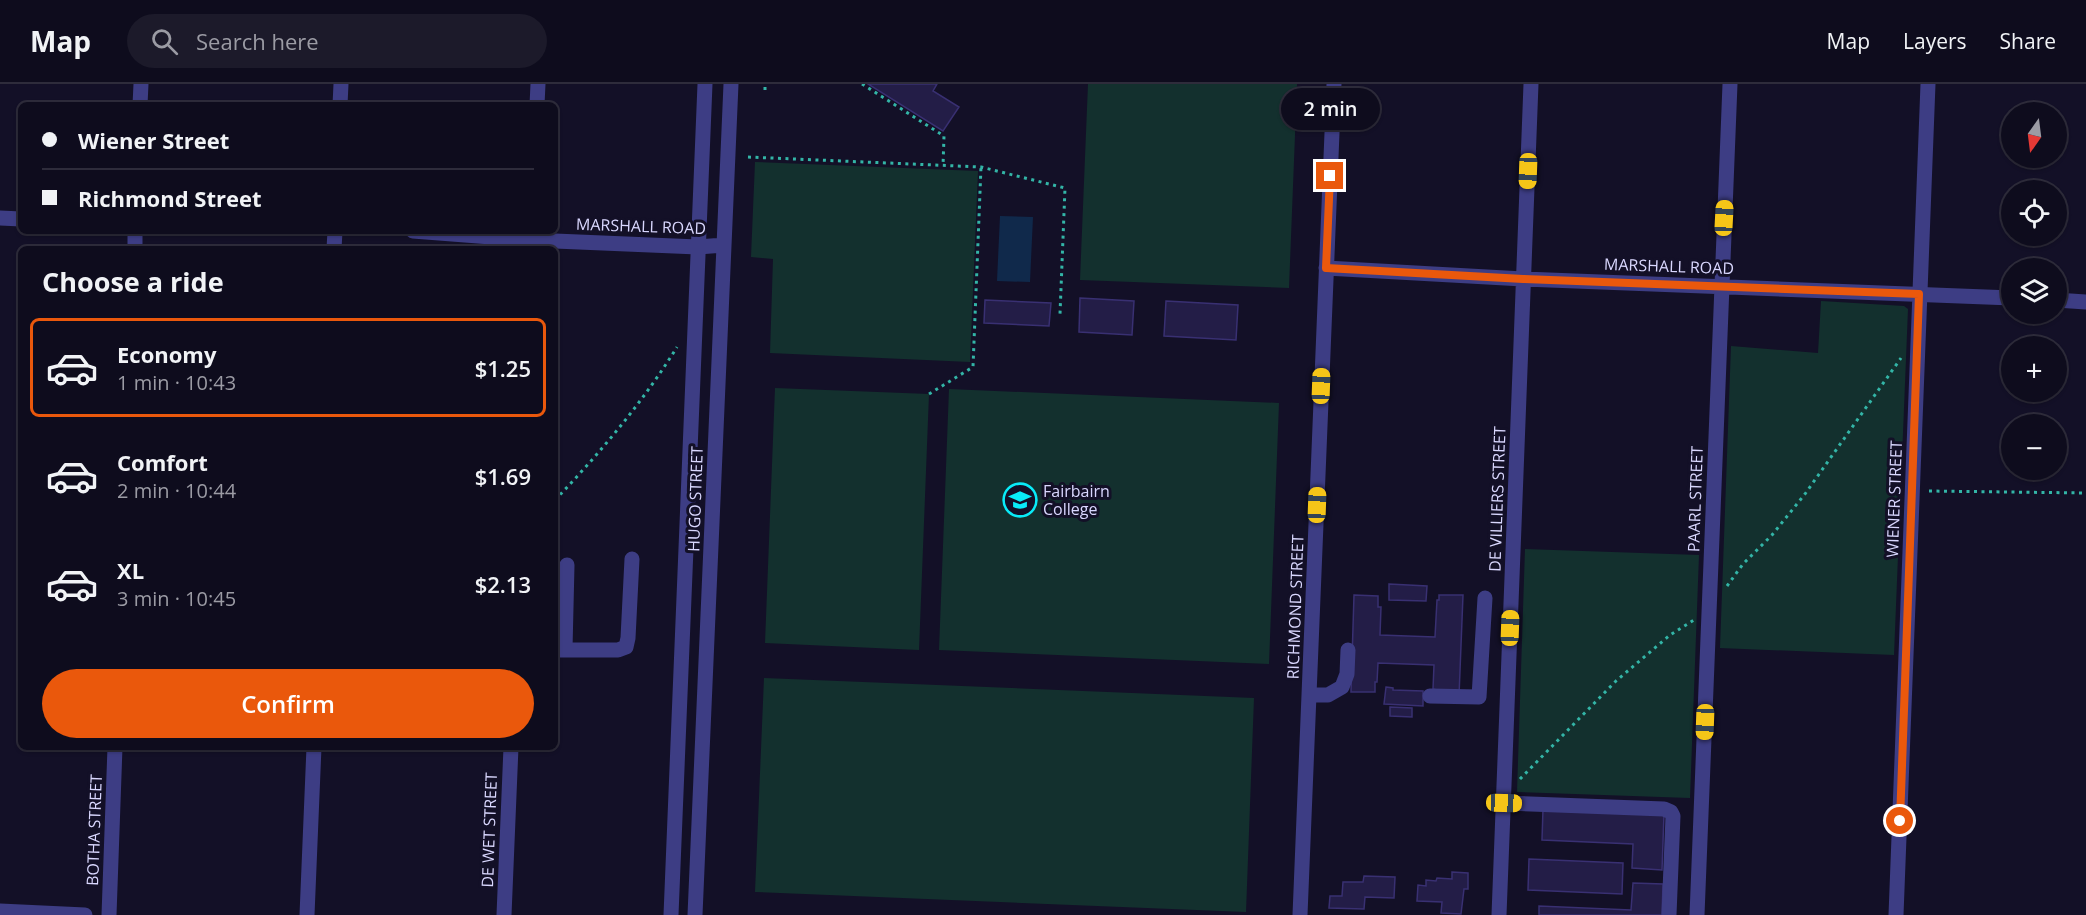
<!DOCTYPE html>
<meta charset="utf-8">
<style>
:root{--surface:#0e0c1d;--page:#1c1a2a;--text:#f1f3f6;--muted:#9b9ba4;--line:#2e2c3b;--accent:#ea580c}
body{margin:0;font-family:"Open Sans",sans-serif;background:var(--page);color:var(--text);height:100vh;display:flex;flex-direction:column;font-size:22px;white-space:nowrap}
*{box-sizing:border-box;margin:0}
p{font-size:20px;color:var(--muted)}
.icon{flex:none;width:33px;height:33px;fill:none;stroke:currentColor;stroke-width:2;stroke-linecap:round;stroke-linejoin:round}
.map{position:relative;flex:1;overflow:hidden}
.drawer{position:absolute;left:18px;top:162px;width:540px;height:504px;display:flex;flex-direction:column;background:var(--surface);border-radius:9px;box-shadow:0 2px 4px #0004,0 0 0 2px var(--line)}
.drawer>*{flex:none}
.guide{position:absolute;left:18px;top:18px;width:540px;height:132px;border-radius:9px;box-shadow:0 2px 4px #0004,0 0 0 2px var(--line);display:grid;align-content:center;height:132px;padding:0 24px;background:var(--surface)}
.needle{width:39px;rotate:194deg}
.buttons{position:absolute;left:2001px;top:18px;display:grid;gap:12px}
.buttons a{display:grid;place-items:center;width:66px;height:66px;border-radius:50%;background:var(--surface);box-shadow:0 2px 4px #0004,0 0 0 2px var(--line);font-size:30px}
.end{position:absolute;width:27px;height:27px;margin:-14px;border:8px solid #ea580c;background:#fff;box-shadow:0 0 0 3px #fff}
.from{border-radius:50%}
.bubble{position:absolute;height:42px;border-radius:21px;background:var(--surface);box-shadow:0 2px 4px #0004,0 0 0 2px var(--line);font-size:20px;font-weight:600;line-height:42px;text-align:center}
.car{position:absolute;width:18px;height:36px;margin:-18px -9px;border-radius:8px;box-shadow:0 0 4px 2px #0007;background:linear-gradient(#f5c518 24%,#345 0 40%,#f5c518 0 76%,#345 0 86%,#f5c518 0)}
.guide b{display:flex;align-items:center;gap:21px;height:57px;font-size:22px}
.guide b+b{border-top:2px solid var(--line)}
.guide i{width:15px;height:15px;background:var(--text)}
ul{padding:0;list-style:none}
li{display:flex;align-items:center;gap:18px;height:99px;margin:0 12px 9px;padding:0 12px;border:3px solid transparent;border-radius:9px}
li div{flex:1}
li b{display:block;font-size:22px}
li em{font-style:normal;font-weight:600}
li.current{border-color:var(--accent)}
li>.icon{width:54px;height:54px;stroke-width:1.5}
h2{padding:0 24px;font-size:27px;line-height:72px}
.cta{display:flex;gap:12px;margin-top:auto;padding:12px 24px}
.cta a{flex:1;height:69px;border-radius:36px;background:var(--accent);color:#fff;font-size:24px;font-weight:600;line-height:69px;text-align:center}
header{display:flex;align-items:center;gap:36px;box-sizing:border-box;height:84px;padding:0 30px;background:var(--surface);border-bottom:2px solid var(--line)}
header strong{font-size:28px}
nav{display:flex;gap:33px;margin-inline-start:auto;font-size:21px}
.search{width:420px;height:54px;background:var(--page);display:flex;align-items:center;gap:15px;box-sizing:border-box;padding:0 21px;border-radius:33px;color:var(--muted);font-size:22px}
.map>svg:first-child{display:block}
.green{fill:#13302e}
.water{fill:#10294b}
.building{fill:#231d47;stroke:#393072;stroke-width:1.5}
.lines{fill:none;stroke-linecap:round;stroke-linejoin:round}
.path{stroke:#33b5a7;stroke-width:3;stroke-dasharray:3 4.5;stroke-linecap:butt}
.minor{stroke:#3d3d84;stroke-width:15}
.route{stroke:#ea580c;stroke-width:8}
.labels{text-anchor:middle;stroke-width:6;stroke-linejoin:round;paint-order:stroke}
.street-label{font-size:16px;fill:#d9d7fe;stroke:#131027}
.poi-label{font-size:16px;fill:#d9d7fe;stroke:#131027;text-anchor:start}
</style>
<header>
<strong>Map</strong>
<div class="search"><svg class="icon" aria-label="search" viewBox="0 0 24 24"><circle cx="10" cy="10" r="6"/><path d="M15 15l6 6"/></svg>Search here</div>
<nav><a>Map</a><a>Layers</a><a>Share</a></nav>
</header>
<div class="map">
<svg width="2086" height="831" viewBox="0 0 2086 831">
<rect width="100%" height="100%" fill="#131027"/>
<path class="green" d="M1088 0H1297L1289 204 1080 196Z
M755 78 978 87 970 278 770 269 773 175 751 173Z
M1821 217 1904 222 1908 225 1894 571 1720 564 1731 262 1818 269Z
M775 304 929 310 919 566 765 559Z
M949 305 1279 319 1269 580 939 566Z
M1525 465 1699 471 1690 714 1517 708Z
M764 594 1254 614 1246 828 755 808Z"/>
<path class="water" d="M1000 132 1033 133 1030 198 997 197Z"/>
<path class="building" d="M868 0H937L933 7 959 23 943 47Z
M1080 214 1134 217 1132 251 1079 248Z
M985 216 1051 219 1049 242 984 239Z
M1166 217 1238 221 1236 256 1164 252Z
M1389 500 1427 502 1426 517 1389 516Z
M1354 511 1378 512V523H1381L1380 551 1435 553 1437 516H1439V511H1463L1459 612 1433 605 1434 581 1378 579 1377 598H1375V608H1351Z
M1386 603 1393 604V606L1423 607V622L1384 620Z
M1390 623 1412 624V633L1390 632Z
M1543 725 1664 730 1662 786 1632 784 1633 760 1542 756Z
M1529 775 1623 779 1622 810 1528 806Z
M1452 788 1468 789V805H1464L1461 830 1441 829 1442 818 1417 817 1418 801 1426 802V796L1436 797 1437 794 1452 795Z
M1364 792 1395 793 1394 814 1365 813 1364 825 1329 824 1330 812H1342L1343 798H1363Z
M1633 799 1663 800 1662 831H1539V822L1631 826Z"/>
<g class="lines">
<path class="path" d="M862 0 944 52 943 82
M765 6V0
M748 73 981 83 1065 104 1060 230
M929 310 973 283 981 83
M1929 407 2086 409
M555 416C600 369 643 318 677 263
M1727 502 1743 480 1772 451 1805 410 1901 274
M1520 695 1616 597 1670 551 1694 536"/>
<path class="minor" d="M140 21 141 0
M340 21 341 0
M537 21 538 0
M0 134 21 135
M413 147 531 156 698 163 724 161
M135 165V147
M334 165 335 147
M1326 184 1523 195 2012 214
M2056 216 2086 218
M565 565 567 481
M555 566H618L626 563 628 554 632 475
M1309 611H1328L1342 603 1347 590 1348 566
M1430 612 1479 613 1485 514
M1504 719 1664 725 1671 728 1673 732 1669 831
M0 827 85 831
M109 831 115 663
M307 831 314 663
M504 831 511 663
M671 831 705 0
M695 831 731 0
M1300 831 1334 0
M1499 831 1531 0
M1697 831 1730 0
M1896 831 1928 0"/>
</g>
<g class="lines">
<path class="route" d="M1330 92 1326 184 1523 195 1919 210 1900 737"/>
</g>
<defs>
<symbol id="school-ring" viewBox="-11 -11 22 22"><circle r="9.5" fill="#131027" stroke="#09ebf8" stroke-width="1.5"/><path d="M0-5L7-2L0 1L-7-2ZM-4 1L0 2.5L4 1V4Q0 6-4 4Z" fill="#09ebf8"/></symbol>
</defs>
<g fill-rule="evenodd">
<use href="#school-ring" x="1001" y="397" width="38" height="38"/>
</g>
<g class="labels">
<g class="street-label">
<text transform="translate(641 142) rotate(2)" y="6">MARSHALL ROAD</text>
<text transform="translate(1669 182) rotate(2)" y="6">MARSHALL ROAD</text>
<text transform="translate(695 415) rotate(-88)" y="6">HUGO STREET</text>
<text transform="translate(1497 415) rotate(-88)" y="6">DE VILLIERS STREET</text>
<text transform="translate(1695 415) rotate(-88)" y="6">PAARL STREET</text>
<text transform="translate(1894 415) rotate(-88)" y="6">WIENER STREET</text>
<text transform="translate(1295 523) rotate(-88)" y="6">RICHMOND STREET</text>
<text transform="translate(94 746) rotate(-88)" y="6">BOTHA STREET</text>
<text transform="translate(489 746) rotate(-88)" y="6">DE WET STREET</text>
</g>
<g class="poi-label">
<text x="1043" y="413">Fairbairn<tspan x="1043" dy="18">College</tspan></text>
</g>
</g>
</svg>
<div class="buttons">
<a><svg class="needle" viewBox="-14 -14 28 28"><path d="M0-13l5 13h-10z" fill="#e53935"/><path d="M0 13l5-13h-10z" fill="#9b9ba4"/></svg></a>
<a><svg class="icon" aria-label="locate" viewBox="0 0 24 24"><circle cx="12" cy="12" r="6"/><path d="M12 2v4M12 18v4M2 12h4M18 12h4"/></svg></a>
<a><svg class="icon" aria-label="layers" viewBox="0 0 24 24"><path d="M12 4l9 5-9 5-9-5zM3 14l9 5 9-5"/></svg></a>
<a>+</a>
<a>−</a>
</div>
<i class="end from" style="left:1900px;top:737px"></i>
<i class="end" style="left:1330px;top:92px"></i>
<div class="bubble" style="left:1281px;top:4px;width:99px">2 min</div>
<i class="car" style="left:1528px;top:87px;rotate:182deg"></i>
<i class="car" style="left:1724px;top:134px;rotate:3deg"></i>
<i class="car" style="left:1321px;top:302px;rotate:2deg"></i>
<i class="car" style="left:1317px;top:421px;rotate:2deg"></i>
<i class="car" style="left:1510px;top:544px;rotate:2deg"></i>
<i class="car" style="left:1705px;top:638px;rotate:182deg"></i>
<i class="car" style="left:1504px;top:719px;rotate:92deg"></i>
<div class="guide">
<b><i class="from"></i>Wiener Street</b>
<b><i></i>Richmond Street</b>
</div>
<section class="drawer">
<h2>Choose a ride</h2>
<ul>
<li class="current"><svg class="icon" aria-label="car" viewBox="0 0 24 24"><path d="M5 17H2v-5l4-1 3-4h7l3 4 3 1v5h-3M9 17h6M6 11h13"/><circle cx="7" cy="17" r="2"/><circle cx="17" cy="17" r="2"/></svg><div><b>Economy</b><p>1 min · 10:43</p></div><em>$1.25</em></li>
<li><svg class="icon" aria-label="car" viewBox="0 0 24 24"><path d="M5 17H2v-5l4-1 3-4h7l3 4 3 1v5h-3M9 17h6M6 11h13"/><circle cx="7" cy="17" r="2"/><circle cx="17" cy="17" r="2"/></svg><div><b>Comfort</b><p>2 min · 10:44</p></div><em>$1.69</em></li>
<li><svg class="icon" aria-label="car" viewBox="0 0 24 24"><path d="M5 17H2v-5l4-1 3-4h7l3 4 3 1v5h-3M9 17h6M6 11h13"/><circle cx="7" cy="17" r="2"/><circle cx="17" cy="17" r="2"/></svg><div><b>XL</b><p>3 min · 10:45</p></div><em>$2.13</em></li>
</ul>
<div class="cta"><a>Confirm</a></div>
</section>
</div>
